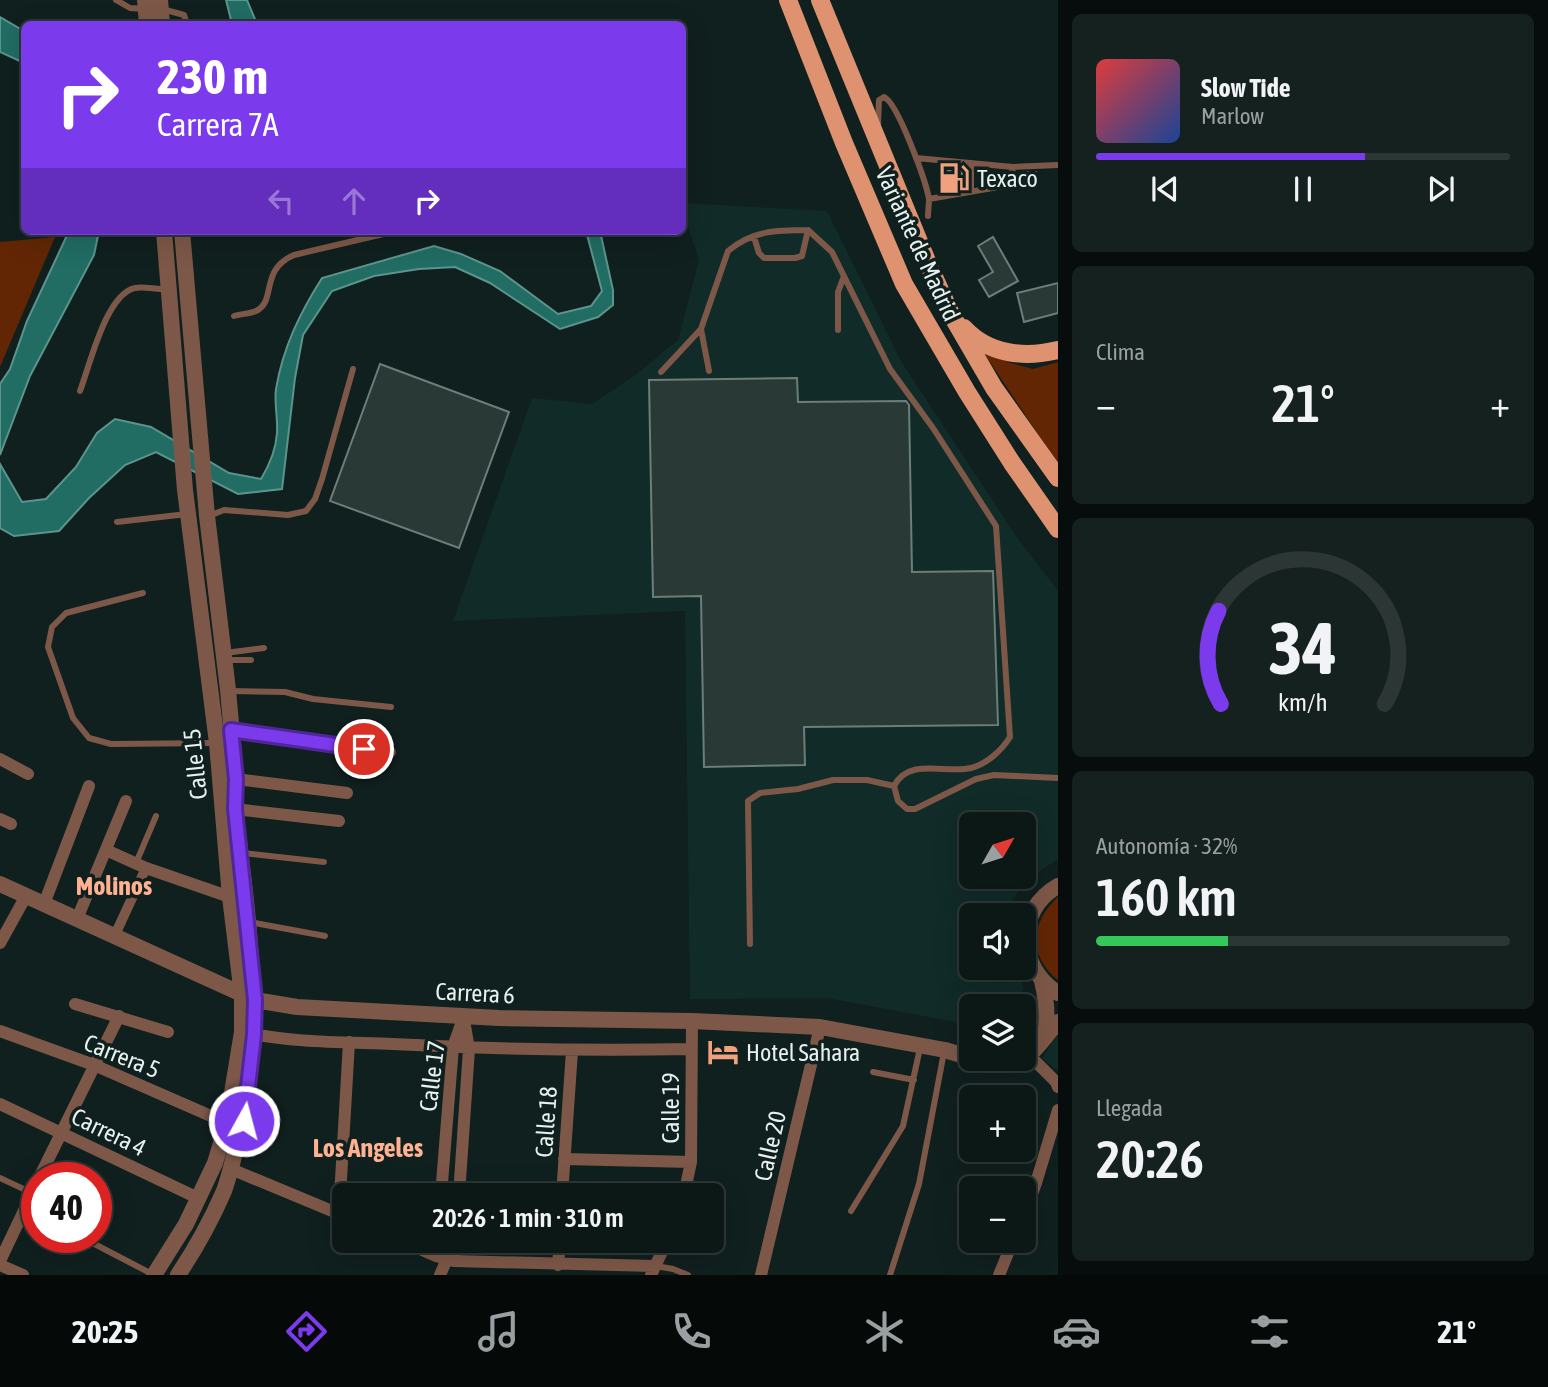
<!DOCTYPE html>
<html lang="es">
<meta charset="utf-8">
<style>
:root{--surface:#0c1816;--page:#15211f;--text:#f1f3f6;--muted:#9aa0a1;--line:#2c3735;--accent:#7c3aed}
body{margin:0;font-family:"Asap Condensed",sans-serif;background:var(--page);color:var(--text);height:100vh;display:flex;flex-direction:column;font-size:26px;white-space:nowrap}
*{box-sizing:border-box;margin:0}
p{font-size:23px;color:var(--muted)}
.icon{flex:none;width:38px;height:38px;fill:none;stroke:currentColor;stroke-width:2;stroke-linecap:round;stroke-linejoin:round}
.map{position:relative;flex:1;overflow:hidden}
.sheet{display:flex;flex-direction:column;gap:14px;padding:14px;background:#070d0c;width:490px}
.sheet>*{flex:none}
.banner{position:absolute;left:21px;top:21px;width:665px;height:214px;border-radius:10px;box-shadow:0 7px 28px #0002,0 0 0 2px var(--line);background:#7c3aed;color:#fff;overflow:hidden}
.needle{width:46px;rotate:51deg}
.tools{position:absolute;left:959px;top:812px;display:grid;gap:14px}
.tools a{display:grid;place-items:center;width:77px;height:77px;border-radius:10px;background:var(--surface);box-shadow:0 7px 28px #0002,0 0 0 2px var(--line);font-size:35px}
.speed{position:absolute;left:21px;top:1162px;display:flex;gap:14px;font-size:35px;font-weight:700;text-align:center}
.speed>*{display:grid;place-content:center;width:91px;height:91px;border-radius:50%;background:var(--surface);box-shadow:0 7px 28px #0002,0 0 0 2px var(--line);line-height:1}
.speed .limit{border:10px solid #d22;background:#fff;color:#111}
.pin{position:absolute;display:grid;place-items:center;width:60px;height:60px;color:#fff;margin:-30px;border:4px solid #fff;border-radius:50%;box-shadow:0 2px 7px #0007}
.me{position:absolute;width:77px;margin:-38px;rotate:7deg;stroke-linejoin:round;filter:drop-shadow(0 0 5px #0008)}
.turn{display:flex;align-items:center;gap:24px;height:147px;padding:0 21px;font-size:32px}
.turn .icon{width:91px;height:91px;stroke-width:2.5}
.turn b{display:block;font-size:49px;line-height:60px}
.lanes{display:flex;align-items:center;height:66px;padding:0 21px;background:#0003;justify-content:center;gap:35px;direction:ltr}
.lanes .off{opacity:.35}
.big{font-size:52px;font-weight:600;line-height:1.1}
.sheet .card{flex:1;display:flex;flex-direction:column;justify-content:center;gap:10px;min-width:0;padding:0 24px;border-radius:10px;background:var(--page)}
.sheet .dial{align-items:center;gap:0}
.dial svg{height:182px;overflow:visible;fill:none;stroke:var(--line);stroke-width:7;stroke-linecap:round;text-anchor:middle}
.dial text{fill:var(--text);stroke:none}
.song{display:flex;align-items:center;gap:21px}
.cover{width:84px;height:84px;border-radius:10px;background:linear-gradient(135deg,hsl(0 70% 55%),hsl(220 70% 35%))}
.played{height:7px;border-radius:4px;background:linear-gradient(90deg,var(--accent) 65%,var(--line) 65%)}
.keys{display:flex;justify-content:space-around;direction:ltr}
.heat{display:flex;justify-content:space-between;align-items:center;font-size:38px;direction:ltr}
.charge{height:10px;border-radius:5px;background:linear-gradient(90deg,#34c759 32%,var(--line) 0)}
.trip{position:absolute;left:332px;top:1183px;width:392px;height:70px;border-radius:10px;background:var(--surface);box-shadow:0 7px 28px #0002,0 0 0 2px var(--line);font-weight:600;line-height:70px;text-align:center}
.tab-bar{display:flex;height:112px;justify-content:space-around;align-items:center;background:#050a09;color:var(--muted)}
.tab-bar .icon{width:49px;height:49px}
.tab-bar .active{color:var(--accent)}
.tab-bar b{font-size:32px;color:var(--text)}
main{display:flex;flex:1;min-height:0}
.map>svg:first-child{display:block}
.built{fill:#112b28;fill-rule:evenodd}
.green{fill:#622605}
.water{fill:#216c63;stroke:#5c948d;stroke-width:2}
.building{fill:#283936;stroke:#6b7e7b;stroke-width:2}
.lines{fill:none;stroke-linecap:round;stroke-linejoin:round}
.service{stroke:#7d5848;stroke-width:6}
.pedestrian{stroke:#7d5848;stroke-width:10}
.minor{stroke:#7d5848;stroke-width:12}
.tertiary{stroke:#7d5848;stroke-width:16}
.primary{stroke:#df9270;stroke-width:18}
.route-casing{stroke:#51269a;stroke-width:18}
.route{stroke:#7c3aed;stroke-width:12}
.labels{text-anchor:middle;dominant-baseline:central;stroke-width:7;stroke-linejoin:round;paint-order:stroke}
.poi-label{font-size:24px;fill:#e6f1ef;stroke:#10201e;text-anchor:start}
.street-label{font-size:24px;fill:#e6f1ef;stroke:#10201e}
.neighbourhood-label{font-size:26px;font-weight:bold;fill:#feb291;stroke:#10201e}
</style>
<main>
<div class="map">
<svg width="1058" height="1275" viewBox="0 0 1058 1275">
<rect width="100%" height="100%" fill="#10201e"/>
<path class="built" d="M683 203 827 211 901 361 1016 536 1058 591V859L1033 876 1017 893 1008 915H971V968H1014L1024 987 1018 1006H971V1025L828 998 690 999 685 611 453 621 532 398 592 404 634 376 678 340 699 260 683 211ZM971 824H1024V877H971Z
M1058 1034V1071L1042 1058Z"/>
<path class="green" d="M55 237 0 367V242Z
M982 350 1007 362 1033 369 1058 362V464Z
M1058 897V980C1027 955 1031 922 1058 897Z"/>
<path class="water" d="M226 0H247L257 24H232Z
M0 17 24 31V63L0 52Z
M69 231H99L94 255 30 376 0 455V384L10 369 27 321Z
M586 231H600L613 290V305L598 317 560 329 490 283 455 267 419 269 374 276 332 291 303 335 295 378 282 489 238 494 156 452 125 465 89 498 59 531 14 536 0 528V464L22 502 46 499 76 467 97 433 115 419 151 427 229 473 261 479C270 464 276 450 277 433 278 418 274 403 276 389 283 347 300 313 322 278L434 246 461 254 500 271 558 314 591 306 602 291Z"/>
<path class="building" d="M947 171H962V185H946Z
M984 172H999L998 181 984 184Z
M1022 172H1036L1035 188H1022Z
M993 237 1018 281 989 297 979 280 993 272 978 246Z
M1058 283V313L1024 322 1017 293Z
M380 364 509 412 459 548 330 501Z
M797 378 798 402 906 401 909 405 912 572 993 571 998 725 804 727 805 765 704 767 701 596 653 597 649 380Z"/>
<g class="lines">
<path class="service" d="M116 0 130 8 144 9
M162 9 184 15 187 24
M878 124 879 100 884 97C898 103 926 182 929 199 929 205 928 211 928 216
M916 158 1013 167 1058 165
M971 163V191
M929 199 1004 186 1011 180 1013 167
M754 237 759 253 764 258H795L802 256 808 230
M234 316C240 314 249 314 256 311 277 301 259 270 294 255L396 231
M701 329 728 251C753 230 778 230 808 230L832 252 890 369 933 428 996 526 1010 737C1002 750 987 764 971 768 945 774 909 757 894 786L898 801 907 809H915L976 779 994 775 1058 778
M838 330V292L844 276
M661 372 701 329 709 371
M80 391C90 365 106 294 135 288 144 286 158 289 167 290
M209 516 224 510 288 515 306 511 315 499 322 479 353 369
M117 522 187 514
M143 593 66 613 52 627 48 647 73 718 89 738 111 744 216 743
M225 653 264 648
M226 660H251
M230 691 285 692 313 699 391 707
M243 853 324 862
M136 863 156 816
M249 922 325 936
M750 944 748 801 760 793 798 789 833 780H867L894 786
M873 1072 914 1080
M0 1178 32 1193
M1006 1179 1034 1188
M851 1211 903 1126 920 1048
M81 1237 154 1275
M656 1266 673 1269 688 1275
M890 1275 919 1184 944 1052"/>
<path class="pedestrian" d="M114 937 146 868"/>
<path class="minor" d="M231 730 390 752
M0 759 28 774
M236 779 347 793
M235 809 339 821
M0 819 11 824
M106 850 146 868 230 897
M44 904 89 786
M77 919 126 801
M0 943 26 896
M75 1004 168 1032
M0 1031 94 1065 227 1123
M244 1032C292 1043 344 1042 393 1044 492 1049 591 1051 691 1049
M1030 1056 1056 1082 1058 1087
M0 1104 200 1199
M564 1159 691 1162
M231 1169 344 1216
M39 1178 119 1016
M441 1195 453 1047 464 1016
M459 1195 469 1049 464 1020
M562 1195 572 1051
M684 1195 691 1162 692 1021
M339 1214 349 1042
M1024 1214 1036 1183 1058 1110
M402 1241 436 1256 454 1261 655 1266
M0 1261 37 1183
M454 1261 456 1241
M0 1265 23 1275
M558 1265 560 1241
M440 1275 447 1259
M651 1275 667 1241
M761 1275 820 1027
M999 1275 1013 1241"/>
<path class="tertiary" d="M145 0 147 24
M160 0 162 24
M0 884 255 1000 297 1007 499 1018 692 1021 820 1027 945 1050 971 1058
M1058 886C1015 910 1017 968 1058 993
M1042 981C1047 1001 1048 1017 1045 1037
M976 1059C1027 1071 1028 1056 1058 1022
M154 1275 186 1224 215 1163 227 1123 242 1032V995L230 897 217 743 185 490 164 231
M178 1275C196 1248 211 1221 224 1191 229 1177 232 1163 236 1149 266 1036 249 923 235 809L236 779 228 690 207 516 182 231"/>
<path class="primary" d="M788 0 844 143 904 284 967 392 1012 463 1058 529
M820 0 929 266 951 314 994 388 1058 478
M964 328C989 355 1025 358 1058 350"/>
</g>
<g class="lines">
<defs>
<path id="route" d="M244 1121 254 1035 255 1000 235 809 236 779 231 730 364 749"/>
</defs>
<use href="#route" class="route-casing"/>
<use href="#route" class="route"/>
</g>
<defs>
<symbol id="fuel-bare" viewBox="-9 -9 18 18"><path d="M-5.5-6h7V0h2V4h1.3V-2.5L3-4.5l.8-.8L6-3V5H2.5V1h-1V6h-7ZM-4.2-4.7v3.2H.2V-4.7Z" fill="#f1a17d" stroke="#10201e" stroke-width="2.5" paint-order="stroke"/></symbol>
<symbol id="hotel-bare" viewBox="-9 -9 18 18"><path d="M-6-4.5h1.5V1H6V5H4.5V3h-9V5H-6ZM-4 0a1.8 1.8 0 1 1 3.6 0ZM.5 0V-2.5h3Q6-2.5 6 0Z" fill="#f1a17d" stroke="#10201e" stroke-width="2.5" paint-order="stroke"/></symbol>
</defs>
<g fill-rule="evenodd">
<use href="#fuel-bare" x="932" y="156" width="44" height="44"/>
<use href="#hotel-bare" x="701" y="1030" width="44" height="44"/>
</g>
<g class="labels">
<g class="poi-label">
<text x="977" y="178">Texaco</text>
<text x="746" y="1052">Hotel Sahara</text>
</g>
<g class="street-label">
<text transform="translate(918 244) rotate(65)">Variante de Madrid</text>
<text transform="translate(195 764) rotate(-96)">Calle 15</text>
<text transform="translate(475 993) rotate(3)">Carrera 6</text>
<text transform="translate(122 1056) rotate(22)">Carrera 5</text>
<text transform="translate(432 1076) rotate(-83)">Calle 17</text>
<text transform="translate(670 1108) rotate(-90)">Calle 19</text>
<text transform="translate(546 1122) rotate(-86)">Calle 18</text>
<text transform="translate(109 1132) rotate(26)">Carrera 4</text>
<text transform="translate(770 1146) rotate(-77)">Calle 20</text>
</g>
<g class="neighbourhood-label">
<text x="114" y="886">Molinos</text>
<text x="368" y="1148">Los Angeles</text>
</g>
</g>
</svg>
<div class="tools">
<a><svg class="needle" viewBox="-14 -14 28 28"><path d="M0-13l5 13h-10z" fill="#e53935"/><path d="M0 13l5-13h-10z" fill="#9aa0a1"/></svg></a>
<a><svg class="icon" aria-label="sound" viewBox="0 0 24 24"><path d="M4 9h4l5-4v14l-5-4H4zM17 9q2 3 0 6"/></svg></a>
<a><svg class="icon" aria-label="layers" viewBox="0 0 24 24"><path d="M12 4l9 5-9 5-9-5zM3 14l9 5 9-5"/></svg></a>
<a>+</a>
<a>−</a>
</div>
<div class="speed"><div class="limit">40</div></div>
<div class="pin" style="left:364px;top:749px;background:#d93025"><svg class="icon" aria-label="arrive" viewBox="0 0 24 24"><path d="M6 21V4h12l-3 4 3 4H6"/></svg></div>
<svg class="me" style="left:244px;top:1121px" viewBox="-20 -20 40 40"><circle r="17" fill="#7c3aed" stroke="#fff" stroke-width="3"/><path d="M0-11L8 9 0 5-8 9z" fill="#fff"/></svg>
<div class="trip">20:26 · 1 min · 310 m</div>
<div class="banner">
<div class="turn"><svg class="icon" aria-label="right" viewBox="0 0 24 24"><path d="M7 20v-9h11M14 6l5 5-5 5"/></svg><div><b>230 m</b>Carrera 7A</div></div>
<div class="lanes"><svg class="icon off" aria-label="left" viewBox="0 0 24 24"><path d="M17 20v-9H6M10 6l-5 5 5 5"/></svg><svg class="icon off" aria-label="ahead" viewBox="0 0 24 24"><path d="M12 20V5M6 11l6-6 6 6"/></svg><svg class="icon" aria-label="right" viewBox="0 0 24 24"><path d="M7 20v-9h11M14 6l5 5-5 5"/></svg></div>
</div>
</div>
<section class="sheet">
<div class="card">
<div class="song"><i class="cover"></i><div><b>Slow Tide</b><p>Marlow</p></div></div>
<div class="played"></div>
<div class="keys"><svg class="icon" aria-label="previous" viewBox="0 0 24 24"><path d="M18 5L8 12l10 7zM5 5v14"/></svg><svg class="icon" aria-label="pause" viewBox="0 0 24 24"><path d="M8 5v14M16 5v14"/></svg><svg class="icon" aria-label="next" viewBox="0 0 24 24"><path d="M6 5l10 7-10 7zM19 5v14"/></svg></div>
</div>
<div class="card"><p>Clima</p>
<div class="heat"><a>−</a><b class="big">21°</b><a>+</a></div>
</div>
<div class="card dial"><svg viewBox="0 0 100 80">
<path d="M14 69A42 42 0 1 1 86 69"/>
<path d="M14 69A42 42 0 0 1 13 28" stroke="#7c3aed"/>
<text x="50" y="56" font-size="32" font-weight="700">34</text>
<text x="50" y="72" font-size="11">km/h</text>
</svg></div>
<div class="card"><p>Autonomía · 32%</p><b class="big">160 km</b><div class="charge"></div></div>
<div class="card"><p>Llegada</p><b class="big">20:26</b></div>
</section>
</main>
<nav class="tab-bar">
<b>20:25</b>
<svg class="icon active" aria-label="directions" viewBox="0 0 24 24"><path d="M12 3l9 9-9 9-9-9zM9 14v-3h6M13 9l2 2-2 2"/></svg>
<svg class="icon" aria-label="music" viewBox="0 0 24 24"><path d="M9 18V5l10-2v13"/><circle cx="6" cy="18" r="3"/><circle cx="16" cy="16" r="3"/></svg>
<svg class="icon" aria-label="phone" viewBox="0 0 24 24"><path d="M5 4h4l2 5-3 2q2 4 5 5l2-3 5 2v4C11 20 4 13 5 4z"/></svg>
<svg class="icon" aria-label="climate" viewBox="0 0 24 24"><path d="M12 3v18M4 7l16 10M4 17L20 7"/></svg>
<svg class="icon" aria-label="car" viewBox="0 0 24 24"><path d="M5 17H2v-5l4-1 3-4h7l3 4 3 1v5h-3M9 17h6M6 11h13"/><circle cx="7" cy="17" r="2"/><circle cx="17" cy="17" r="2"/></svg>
<svg class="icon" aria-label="filters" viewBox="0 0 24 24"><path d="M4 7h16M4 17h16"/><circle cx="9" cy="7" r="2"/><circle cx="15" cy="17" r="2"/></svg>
<b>21°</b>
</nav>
